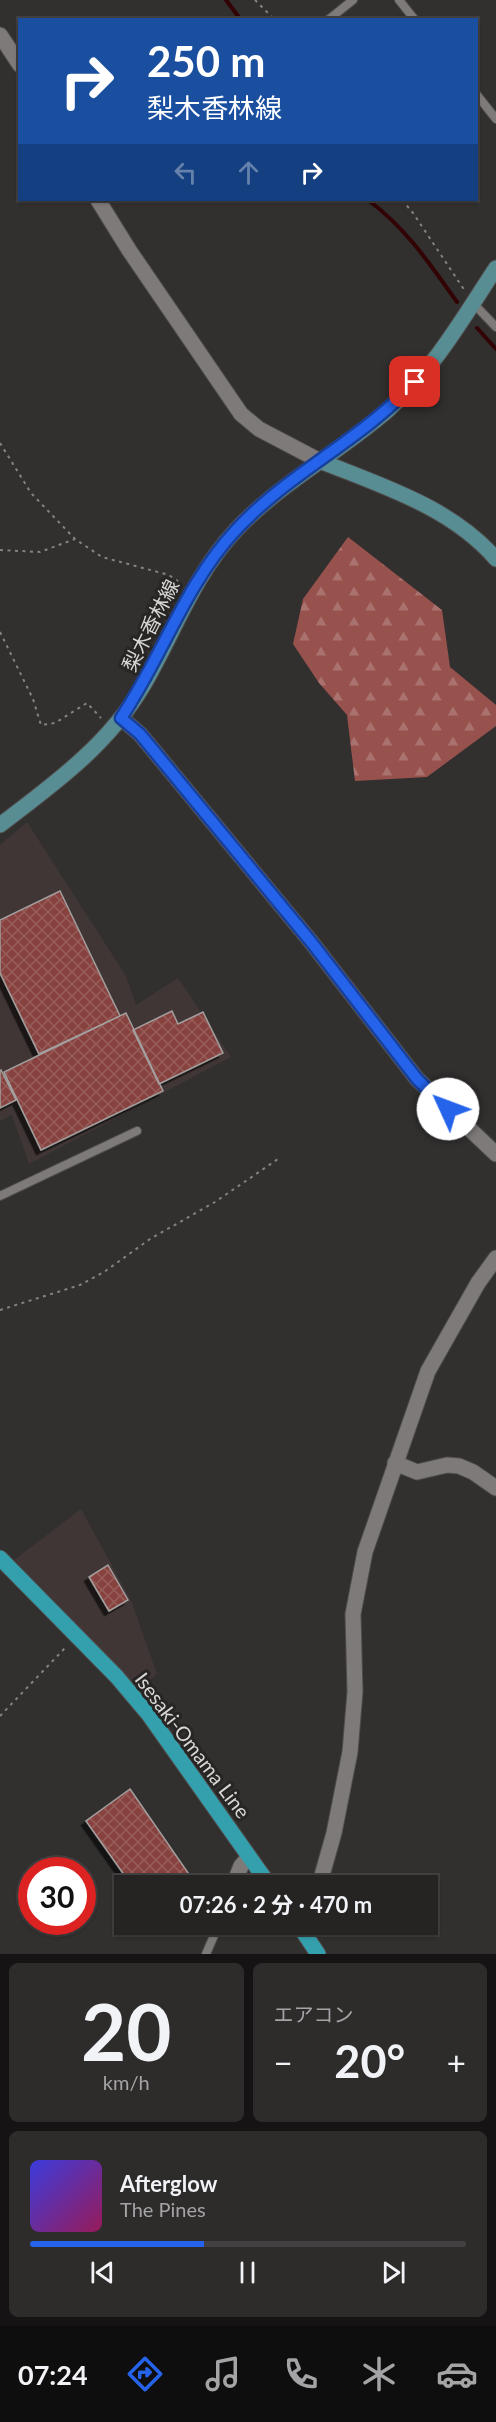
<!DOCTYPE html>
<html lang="ja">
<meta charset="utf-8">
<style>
:root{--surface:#262323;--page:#2e2b2b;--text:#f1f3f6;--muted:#a4a4a6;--line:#424041;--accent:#2563eb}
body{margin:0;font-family:Lato,"Noto Sans JP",sans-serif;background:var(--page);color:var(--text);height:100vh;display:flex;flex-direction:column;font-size:22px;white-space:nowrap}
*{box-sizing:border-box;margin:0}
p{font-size:20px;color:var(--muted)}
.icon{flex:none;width:33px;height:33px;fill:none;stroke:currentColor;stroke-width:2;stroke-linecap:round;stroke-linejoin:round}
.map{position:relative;height:1954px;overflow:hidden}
.panel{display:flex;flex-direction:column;gap:9px;padding:9px;background:#151313;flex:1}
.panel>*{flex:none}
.hud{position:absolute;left:18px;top:18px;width:460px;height:183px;border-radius:0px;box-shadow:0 2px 4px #0004,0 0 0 2px var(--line);background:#1a4fa0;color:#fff;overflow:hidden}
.speed{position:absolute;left:18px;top:1857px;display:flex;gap:12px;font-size:30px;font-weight:700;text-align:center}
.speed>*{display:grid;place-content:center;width:78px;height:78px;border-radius:50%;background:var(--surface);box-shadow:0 2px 4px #0004,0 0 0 2px var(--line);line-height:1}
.speed .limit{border:9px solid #d22;background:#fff;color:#111}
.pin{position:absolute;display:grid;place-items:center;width:51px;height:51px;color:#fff;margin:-26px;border-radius:12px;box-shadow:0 3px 9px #0006}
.me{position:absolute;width:66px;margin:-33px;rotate:313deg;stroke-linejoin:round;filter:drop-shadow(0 0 4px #0008)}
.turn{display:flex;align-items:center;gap:21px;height:126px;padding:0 30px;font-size:27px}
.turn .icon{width:78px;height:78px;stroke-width:2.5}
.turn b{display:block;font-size:42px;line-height:51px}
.lanes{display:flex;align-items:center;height:57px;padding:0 30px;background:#0003;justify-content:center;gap:30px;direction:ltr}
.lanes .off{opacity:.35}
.big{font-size:45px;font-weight:700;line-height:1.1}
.panel .widget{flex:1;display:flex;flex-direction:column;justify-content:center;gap:9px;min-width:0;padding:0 21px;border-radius:9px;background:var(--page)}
.panel .dial{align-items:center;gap:0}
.dial b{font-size:78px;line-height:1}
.song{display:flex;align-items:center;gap:18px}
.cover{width:72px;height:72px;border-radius:9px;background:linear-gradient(135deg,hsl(240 70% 55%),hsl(330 70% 35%))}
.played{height:6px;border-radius:3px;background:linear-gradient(90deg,var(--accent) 40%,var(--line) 40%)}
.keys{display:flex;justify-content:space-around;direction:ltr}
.heat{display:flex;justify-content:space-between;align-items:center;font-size:33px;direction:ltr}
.panel .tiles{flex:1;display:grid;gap:9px;grid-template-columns:1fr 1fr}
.widget:last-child{grid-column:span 2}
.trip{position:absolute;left:114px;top:1875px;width:324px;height:60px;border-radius:0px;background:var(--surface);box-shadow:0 2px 4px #0004,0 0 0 2px var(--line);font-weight:700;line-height:60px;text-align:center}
.dock{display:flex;height:96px;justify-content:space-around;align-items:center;background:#0f0e0e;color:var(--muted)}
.dock .icon{width:42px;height:42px}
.dock .active{color:var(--accent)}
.dock b{font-size:27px;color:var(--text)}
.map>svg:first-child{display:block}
.built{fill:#403635}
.forest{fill:url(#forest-firs)}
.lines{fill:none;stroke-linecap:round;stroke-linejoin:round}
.stream{stroke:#320305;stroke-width:4}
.building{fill:url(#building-cross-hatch);stroke:#a39f9f;stroke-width:1.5;filter:url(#shadow)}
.service-casing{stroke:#4f4d4c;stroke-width:10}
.minor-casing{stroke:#4f4d4c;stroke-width:17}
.secondary-casing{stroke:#4f4d4c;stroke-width:17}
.primary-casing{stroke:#4f4d4c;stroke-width:17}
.path{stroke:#858382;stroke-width:2;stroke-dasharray:3 4.5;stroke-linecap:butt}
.service{stroke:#7e7a7a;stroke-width:8}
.minor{stroke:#7e7a7a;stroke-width:15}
.secondary{stroke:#598d94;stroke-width:15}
.primary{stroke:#34a0ad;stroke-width:15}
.route-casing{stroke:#184099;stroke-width:15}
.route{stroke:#2563eb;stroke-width:10}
.labels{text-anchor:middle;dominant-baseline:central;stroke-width:6;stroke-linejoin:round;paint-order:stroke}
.street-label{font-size:20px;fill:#d9d7d6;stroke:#282525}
</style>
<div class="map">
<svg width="496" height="1954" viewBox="0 0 496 1954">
<defs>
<pattern id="forest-firs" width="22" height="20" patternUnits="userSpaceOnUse" patternTransform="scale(1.5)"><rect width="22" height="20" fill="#98524d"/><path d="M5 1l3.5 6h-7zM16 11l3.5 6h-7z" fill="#aa726e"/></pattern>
<pattern id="building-cross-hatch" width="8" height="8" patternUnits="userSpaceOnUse" patternTransform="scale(1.5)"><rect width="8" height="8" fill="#87433f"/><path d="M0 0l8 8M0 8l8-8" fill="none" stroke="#975d5a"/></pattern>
<filter id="shadow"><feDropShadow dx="-4.5" dy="4.5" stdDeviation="0" flood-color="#0009"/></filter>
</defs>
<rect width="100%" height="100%" fill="#322f2f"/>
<path class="built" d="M27 822 126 976 136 1005 178 978 231 1057 29 1164 12 1115 0 1121V845Z
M81 1509 131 1600 157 1674 138 1690 54 1600 14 1560Z"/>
<path class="forest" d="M348 537 442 610 450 667 496 705V726L427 777 355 781 347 715 319 683 293 644 303 599Z"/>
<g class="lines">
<path class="stream" d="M226 0 241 20
M368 200C405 227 430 264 457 302
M477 328 496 349"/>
</g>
<path class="building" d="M60 891 120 1016 39 1054 0 973V920Z
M172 1011 178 1024 203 1012 223 1053 159 1084 133 1030Z
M126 1013 163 1091 41 1150 4 1072Z
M1 1070 16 1100 0 1108V1071Z
M108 1565 128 1600 109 1611 89 1577Z
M130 1789 193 1880 185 1886H132L86 1821Z"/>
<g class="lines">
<defs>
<path id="service" d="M399 0 415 20
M328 20 353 0
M477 95 496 119
M473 303 496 327
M0 1196 137 1131
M206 1954 219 1924"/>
<path id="minor" d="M0 35 20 65
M98 200 129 250 241 414 259 429 320 461
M121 718 140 734 312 943 417 1079 496 1154
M395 1463 417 1472 447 1465 459 1466 473 1472 496 1488
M233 1886 241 1866 249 1857
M319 1886 334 1833 350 1752 355 1692 353 1614 365 1552 428 1371 478 1283 496 1258"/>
<path id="secondary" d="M320 461C382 486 451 507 496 559
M0 825C54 784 108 745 143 686 174 633 193 576 236 530 280 483 340 452 389 409 434 369 463 318 496 268"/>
<path id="primary" d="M0 1558 117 1677 149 1715 270 1886
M298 1924 318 1954"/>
</defs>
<use href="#service" class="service-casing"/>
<use href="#minor" class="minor-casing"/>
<use href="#secondary" class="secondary-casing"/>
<use href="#primary" class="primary-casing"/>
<path class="path" d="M255 0 275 20
M402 200 413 213 465 291
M0 443 31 493 75 539
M0 550 40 552 75 539 102 557 169 575 180 583
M0 632 33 699 41 725 55 723 87 703 101 718
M0 1310 80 1285 104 1272 150 1239 215 1202 278 1159
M0 1716 66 1647"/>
<use href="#service" class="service"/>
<use href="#minor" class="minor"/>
<use href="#secondary" class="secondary"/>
<use href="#primary" class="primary"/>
</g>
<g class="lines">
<defs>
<path id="route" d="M415 382C362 440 288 473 235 531 185 585 162 657 121 718L140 734 312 943 417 1079 448 1109"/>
</defs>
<use href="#route" class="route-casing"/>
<use href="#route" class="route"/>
</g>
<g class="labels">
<g class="street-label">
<text transform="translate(150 625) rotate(-63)">梨木香林線</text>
<text transform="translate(193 1745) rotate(53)">Isesaki-Omama Line</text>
</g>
</g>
</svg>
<div class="speed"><div class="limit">30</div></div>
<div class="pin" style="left:415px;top:382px;background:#d93025"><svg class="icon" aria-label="arrive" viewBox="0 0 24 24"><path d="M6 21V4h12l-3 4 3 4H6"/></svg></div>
<svg class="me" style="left:448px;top:1109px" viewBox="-20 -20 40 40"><circle r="19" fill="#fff"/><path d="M0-13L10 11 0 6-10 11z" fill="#2563eb"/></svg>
<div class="trip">07:26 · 2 分 · 470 m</div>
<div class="hud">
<div class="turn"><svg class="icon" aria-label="right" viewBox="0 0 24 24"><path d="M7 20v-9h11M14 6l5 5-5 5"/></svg><div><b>250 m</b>梨木香林線</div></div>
<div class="lanes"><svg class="icon off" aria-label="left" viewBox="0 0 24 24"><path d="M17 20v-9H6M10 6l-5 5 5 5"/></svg><svg class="icon off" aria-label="ahead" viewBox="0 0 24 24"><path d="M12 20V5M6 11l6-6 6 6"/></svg><svg class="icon" aria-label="right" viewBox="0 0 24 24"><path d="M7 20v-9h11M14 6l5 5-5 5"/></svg></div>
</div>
</div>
<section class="panel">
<div class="tiles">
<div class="widget dial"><b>20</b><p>km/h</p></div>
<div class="widget"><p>エアコン</p>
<div class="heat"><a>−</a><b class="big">20°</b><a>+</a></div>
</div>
<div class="widget">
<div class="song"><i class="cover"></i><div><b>Afterglow</b><p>The Pines</p></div></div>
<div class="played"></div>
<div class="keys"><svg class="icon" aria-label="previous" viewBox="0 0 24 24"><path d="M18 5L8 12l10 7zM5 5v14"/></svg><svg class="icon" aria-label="pause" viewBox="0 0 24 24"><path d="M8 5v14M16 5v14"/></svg><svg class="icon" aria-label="next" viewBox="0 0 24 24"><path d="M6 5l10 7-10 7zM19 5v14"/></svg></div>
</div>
</div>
</section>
<nav class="dock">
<b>07:24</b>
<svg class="icon active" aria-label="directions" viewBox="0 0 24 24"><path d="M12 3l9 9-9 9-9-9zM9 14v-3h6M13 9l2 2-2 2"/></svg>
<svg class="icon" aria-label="music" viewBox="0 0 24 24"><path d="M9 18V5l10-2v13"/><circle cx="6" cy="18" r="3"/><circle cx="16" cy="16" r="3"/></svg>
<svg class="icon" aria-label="phone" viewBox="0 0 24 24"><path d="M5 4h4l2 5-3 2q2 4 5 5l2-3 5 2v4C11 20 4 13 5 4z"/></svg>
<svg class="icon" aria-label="climate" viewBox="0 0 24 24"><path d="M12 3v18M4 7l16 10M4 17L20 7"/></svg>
<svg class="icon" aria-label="car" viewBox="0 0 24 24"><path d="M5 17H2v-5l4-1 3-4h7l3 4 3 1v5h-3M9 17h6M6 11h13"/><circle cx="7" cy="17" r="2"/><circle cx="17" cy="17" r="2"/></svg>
</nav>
